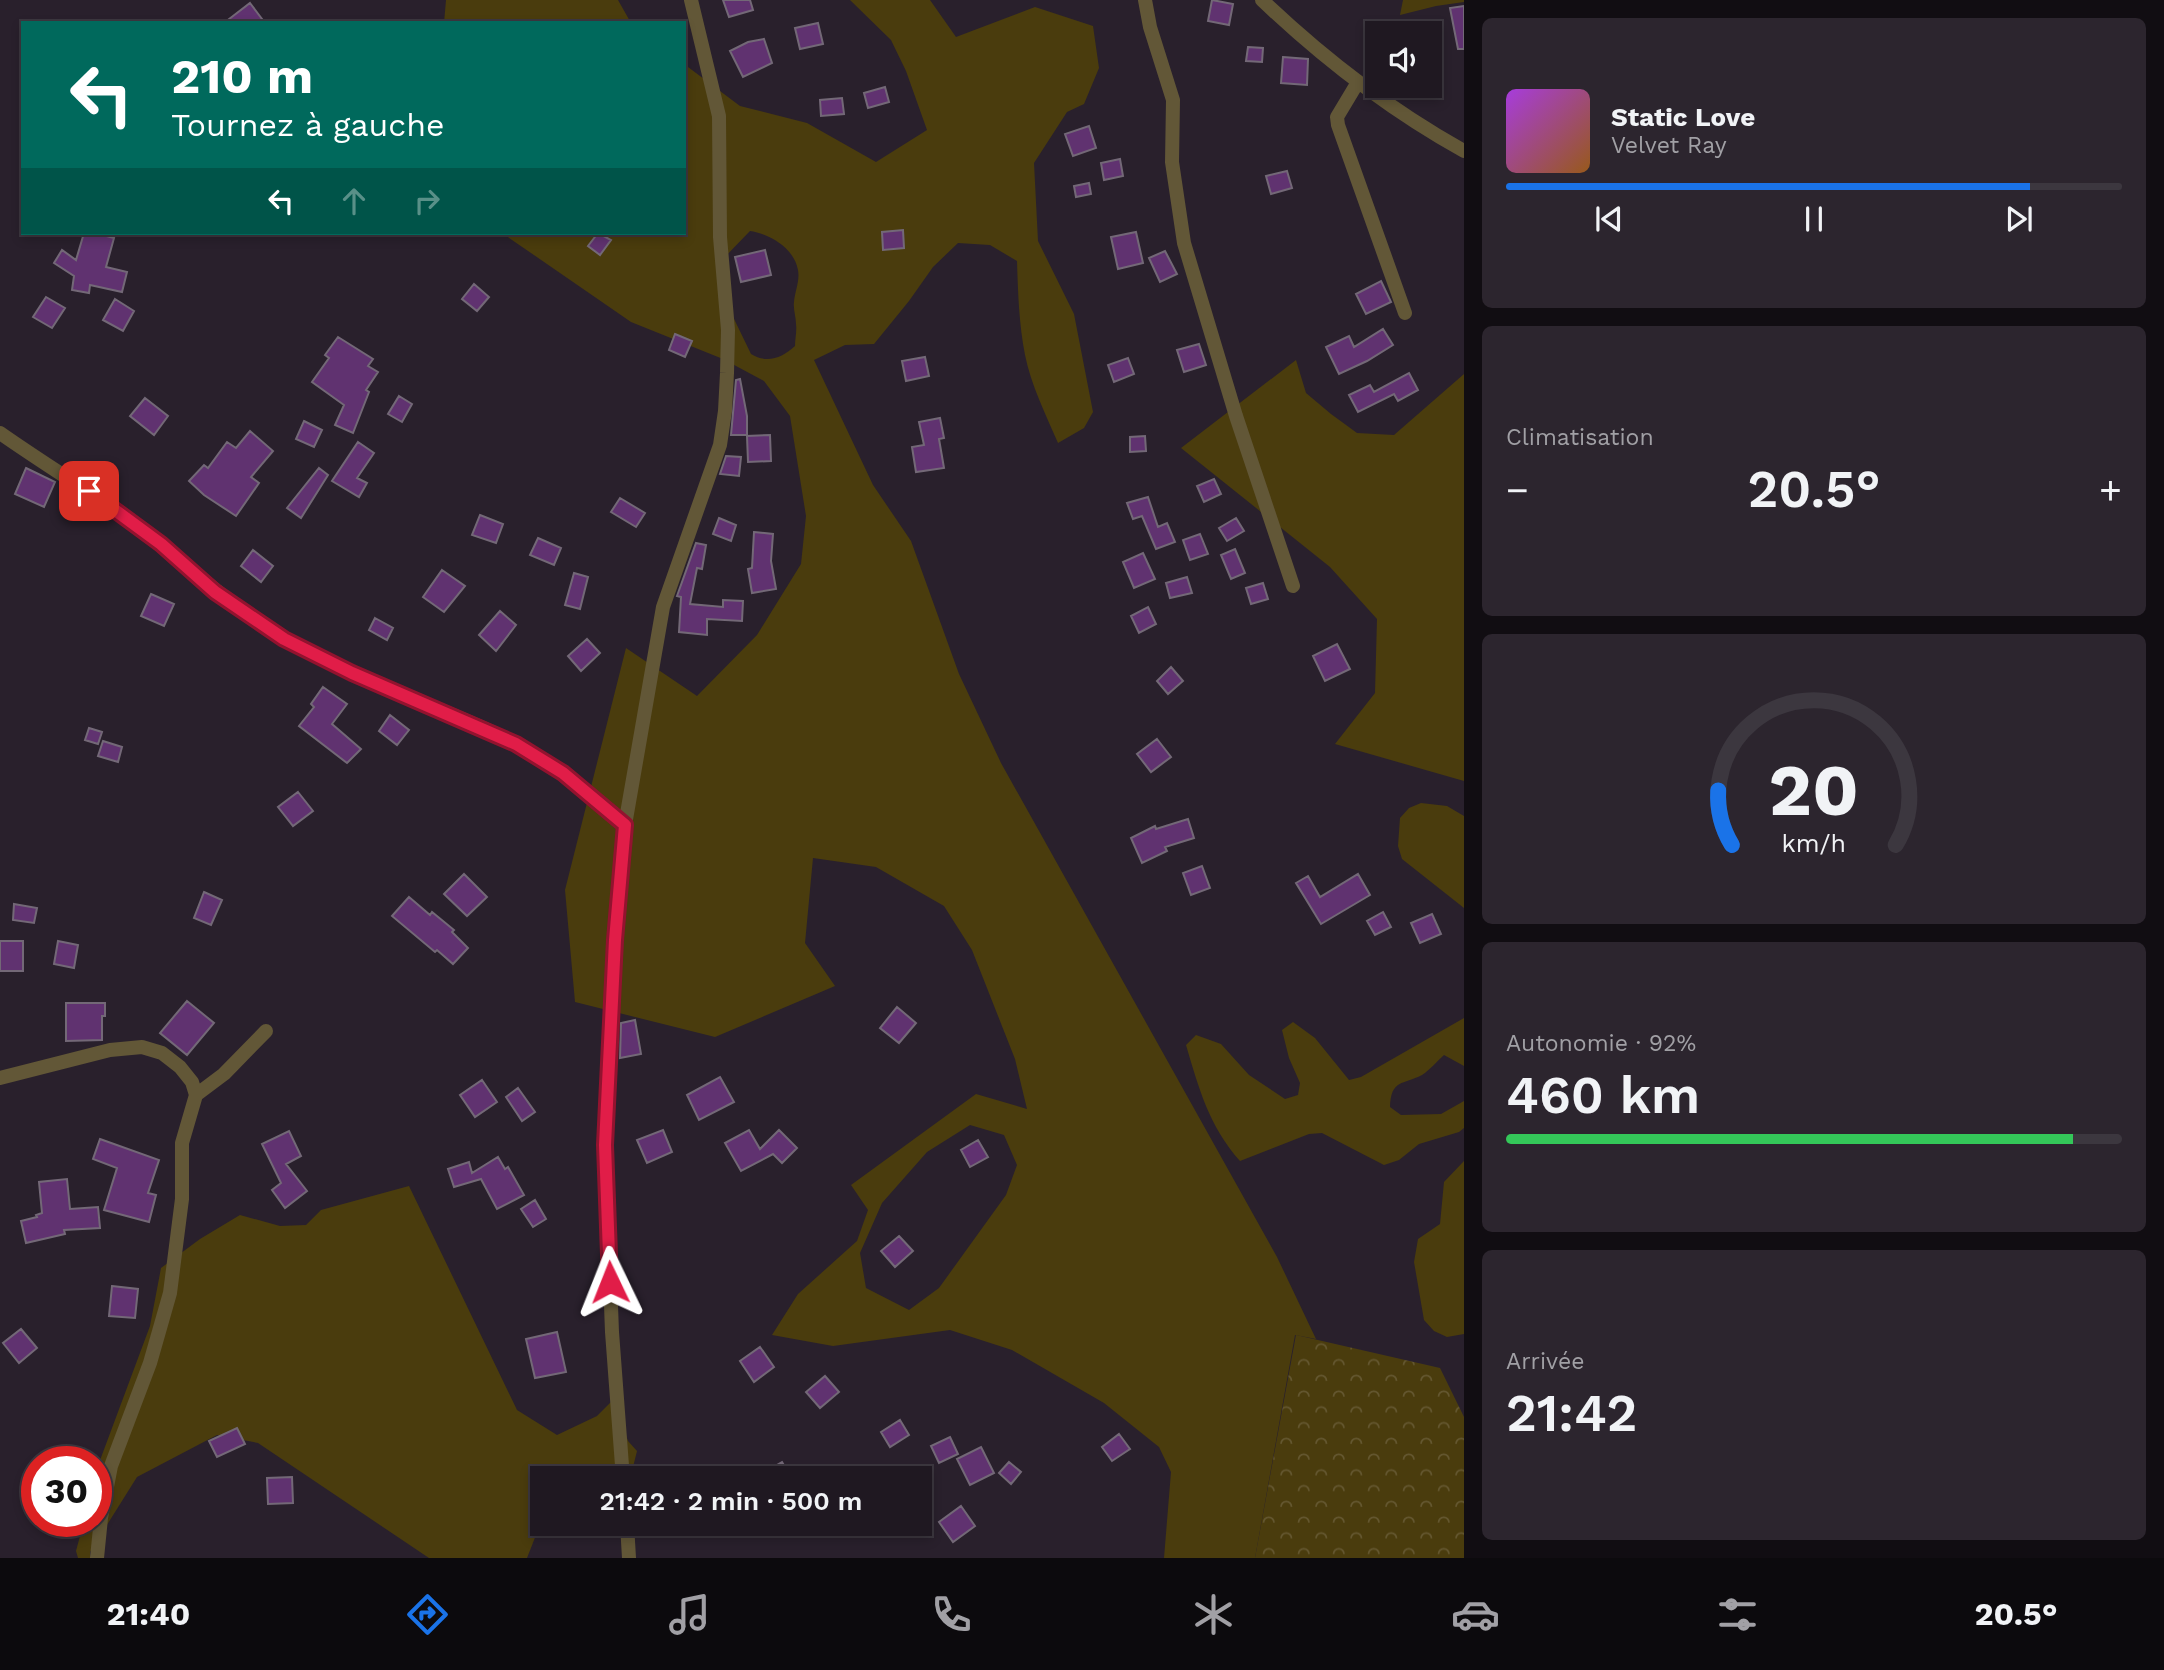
<!DOCTYPE html>
<html lang="fr">
<meta charset="utf-8">
<style>
:root{--surface:#1f1821;--page:#2c252e;--text:#f1f3f6;--muted:#a1a0a5;--line:#3c373f;--accent:#1a73e8}
body{margin:0;font-family:"Work Sans",sans-serif;background:var(--page);color:var(--text);height:100vh;display:flex;flex-direction:column;font-size:26px;white-space:nowrap}
*{box-sizing:border-box;margin:0}
p{font-size:23px;color:var(--muted)}
.icon{flex:none;width:38px;height:38px;fill:none;stroke:currentColor;stroke-width:2;stroke-linecap:round;stroke-linejoin:round}
.map{position:relative;flex:1;overflow:hidden}
.drawer{display:flex;flex-direction:column;gap:18px;padding:18px;background:#110d12;width:700px}
.drawer>*{flex:none}
.guide{position:absolute;left:21px;top:21px;width:665px;height:214px;border-radius:0px;box-shadow:0 4px 10px #0003,0 0 0 2px var(--line);background:#00695c;color:#fff;overflow:hidden}
.controls{position:absolute;left:1365px;top:21px;display:grid;gap:14px}
.controls a{display:grid;place-items:center;width:77px;height:77px;border-radius:0px;background:var(--surface);box-shadow:0 4px 10px #0003,0 0 0 2px var(--line);font-size:35px}
.speed{position:absolute;left:21px;top:1446px;display:flex;gap:14px;font-size:35px;font-weight:700;text-align:center}
.speed>*{display:grid;place-content:center;width:91px;height:91px;border-radius:50%;background:var(--surface);box-shadow:0 4px 10px #0003,0 0 0 2px var(--line);line-height:1}
.speed .limit{border:10px solid #d22;background:#fff;color:#111}
.pin{position:absolute;display:grid;place-items:center;width:60px;height:60px;color:#fff;margin:-30px;border-radius:14px;box-shadow:0 4px 10px #0006}
.me{position:absolute;width:77px;margin:-38px;rotate:358deg;stroke-linejoin:round;filter:drop-shadow(0 0 5px #0008)}
.turn{display:flex;align-items:center;gap:24px;height:147px;padding:0 35px;font-size:32px}
.turn .icon{width:91px;height:91px;stroke-width:2.5}
.turn b{display:block;font-size:49px;line-height:60px}
.lanes{display:flex;align-items:center;height:66px;padding:0 35px;background:#0003;justify-content:center;gap:35px;direction:ltr}
.lanes .off{opacity:.35}
.big{font-size:52px;font-weight:600;line-height:1.1}
.drawer .card{flex:1;display:flex;flex-direction:column;justify-content:center;gap:10px;min-width:0;padding:0 24px;border-radius:10px;background:var(--page)}
.drawer .dial{align-items:center;gap:0}
.dial svg{height:182px;overflow:visible;fill:none;stroke:var(--line);stroke-width:7;stroke-linecap:round;text-anchor:middle}
.dial text{fill:var(--text);stroke:none}
.song{display:flex;align-items:center;gap:21px}
.cover{width:84px;height:84px;border-radius:10px;background:linear-gradient(135deg,hsl(280 70% 55%),hsl(30 70% 35%))}
.played{height:7px;border-radius:4px;background:linear-gradient(90deg,var(--accent) 85%,var(--line) 85%)}
.keys{display:flex;justify-content:space-around;direction:ltr}
.heat{display:flex;justify-content:space-between;align-items:center;font-size:38px;direction:ltr}
.charge{height:10px;border-radius:5px;background:linear-gradient(90deg,#34c759 92%,var(--line) 0)}
.trip{position:absolute;left:530px;top:1466px;width:402px;height:70px;border-radius:0px;background:var(--surface);box-shadow:0 4px 10px #0003,0 0 0 2px var(--line);font-weight:600;line-height:70px;text-align:center}
.dock{display:flex;height:112px;justify-content:space-around;align-items:center;background:#0c0a0d;color:var(--muted)}
.dock .icon{width:49px;height:49px}
.dock .active{color:var(--accent)}
.dock b{font-size:32px;color:var(--text)}
main{display:flex;flex:1;min-height:0}
.map>svg:first-child{display:block}
.green{fill:#4a3c0d;fill-rule:evenodd}
.forest{fill:url(#forest-crowns)}
.building{fill:#603270;stroke:#736877;stroke-width:2}
.lines{fill:none;stroke-linecap:round;stroke-linejoin:round}
.street{stroke:#625737;stroke-width:14}
.route-casing{stroke:#92132f;stroke-width:18}
.route{stroke:#e11d48;stroke-width:12}
</style>
<main>
<div class="map">
<svg width="1464" height="1558" viewBox="0 0 1464 1558">
<defs>
<pattern id="forest-crowns" width="20" height="18" patternUnits="userSpaceOnUse" patternTransform="scale(1.75)"><rect width="20" height="18" fill="#4a3c0d"/><path d="M2 6a3 3 0 1 1 6 0M12 15a3 3 0 1 1 6 0" fill="none" stroke="#645730"/></pattern>
</defs>
<rect width="100%" height="100%" fill="#29202c"/>
<path class="green" d="M446 0H618L631 23H444Z
M850 0H930L956 37 1035 7 1093 26 1099 68 1084 104 1067 112 1034 163 1038 241 1074 314 1093 412 1084 428 1058 443C1046 415 1031 385 1025 355 1019 324 1018 293 1017 261L990 245 958 243 933 267 909 301 874 344 845 345 814 360 873 485 911 541 959 674 1001 763 1277 1257 1316 1339 1295 1335 1255 1558H1164L1171 1472 1159 1447 1104 1403 1012 1350 950 1330 833 1346 772 1335 798 1294 857 1241 868 1210 851 1185 976 1094 1027 1109 1015 1059 972 950 944 906 876 867 813 858 805 943 835 986 715 1037 575 1002 565 890 626 648 697 696 757 635 801 564 806 516 790 416 764 381 723 359 631 322 502 233H684V64L740 106 807 123 876 162 927 130 906 71 891 40ZM750 231C770 234 794 248 798 270 800 281 795 291 794 302 793 309 796 317 796 324 797 331 795 339 795 346 782 358 767 364 751 354L722 294 721 261ZM970 1125 1004 1135 1017 1165 1006 1195 939 1288 909 1310 866 1288 860 1253 882 1203 927 1152Z
M1403 0H1464V2L1436 6 1400 15Z
M1296 360 1306 393 1331 414 1357 433 1394 435 1464 374V781L1335 744 1375 693 1377 619 1330 567 1181 448Z
M1421 803 1447 806 1464 816V908L1402 859 1398 846 1400 818 1409 808Z
M1464 1018V1066L1444 1055C1437 1061 1430 1070 1422 1075 1403 1085 1391 1079 1390 1107L1401 1115 1441 1114 1464 1101V1128L1459 1132 1419 1144 1399 1160 1384 1165 1322 1133 1309 1134 1240 1161C1209 1126 1199 1089 1186 1045L1196 1035 1221 1044 1249 1075 1285 1099 1298 1095 1300 1083 1289 1058 1282 1030 1293 1022 1315 1038 1349 1080 1361 1077Z
M1464 1161V1334L1447 1337 1434 1331 1424 1320 1414 1262 1418 1239 1440 1224 1444 1182Z
M409 1186 517 1410 557 1435 597 1416 614 1399 628 1441 637 1451 630 1479H542V1524H545L536 1535 527 1558H429L258 1443 217 1435 137 1477 90 1552V1558H78L76 1551 84 1521H96V1471L150 1326 161 1268 200 1239 240 1215 280 1226 306 1225 321 1210Z"/>
<path class="forest" d="M1296 1335 1440 1368 1464 1417V1558H1255Z"/>
<path class="building" d="M723 0H750L753 10 729 17Z
M1212 0 1233 4 1229 25 1208 21Z
M250 3 265 23H224Z
M1464 6V49H1458L1450 8Z
M818 23 823 44 800 49 795 28Z
M764 39 772 63 743 77 730 51 748 42Z
M1248 47 1263 48 1262 62 1246 61Z
M1283 57 1308 59 1307 85 1281 83Z
M885 87 889 102 868 108 864 93Z
M842 98 844 114 821 116 820 100Z
M1089 126 1096 148 1073 156 1065 134Z
M1120 159 1123 176 1104 180 1101 163Z
M1287 171 1292 188 1271 194 1266 176Z
M1089 183 1091 194 1076 197 1074 186Z
M903 230 904 248 883 250 882 232Z
M1136 232 1143 263 1118 269 1111 237Z
M84 233H95L114 238 106 267 127 272 122 292 90 285 89 293 72 290 74 276 54 263 62 250 76 260Z
M598 233 611 240 600 255 588 246Z
M765 250 771 275 741 282 735 257Z
M1165 251 1177 274 1160 282 1149 258Z
M1381 281 1391 302 1366 314 1356 294Z
M474 284 489 297 477 311 462 299Z
M46 297 65 308 52 328 33 317Z
M115 299 134 311 123 331 103 320Z
M1383 329 1393 345 1367 361 1339 374 1326 347 1349 336 1354 347Z
M675 334 692 341 685 357 669 350Z
M338 337 373 359 368 366 378 372 366 390 369 392 353 433 335 425 344 405 312 382 329 358 325 355Z
M1199 344 1206 365 1184 372 1177 350Z
M925 357 929 376 906 381 902 361Z
M1128 358 1134 374 1114 382 1108 365Z
M1409 373 1418 390 1398 401 1394 394 1358 412 1349 395 1370 385 1374 392Z
M740 379 747 416V435H731L736 380Z
M399 396 412 404 402 422 388 414Z
M145 398 168 416 154 435 130 416Z
M940 418 944 438 939 439 944 468 916 472 912 447 924 445 919 422Z
M304 421 322 430 314 447 296 439Z
M250 431 273 451 251 477 259 483 236 516 204 495 189 481 204 465 208 468 227 442 236 448Z
M770 435 771 461 748 462 747 436Z
M1145 436 1146 451 1130 452V437Z
M358 442 374 453 357 478 367 483 359 497 332 481Z
M726 456 741 457 739 476 720 474Z
M26 468 55 482 44 507 15 494Z
M319 468 328 475 301 518 287 508Z
M1214 479 1221 494 1204 502 1197 486Z
M1148 497 1158 527 1167 523 1175 542 1156 549 1142 516 1133 519 1127 503Z
M620 498 645 513 636 527 611 512Z
M480 515 503 524 496 543 472 535Z
M719 518 736 525 731 541 713 534Z
M1236 518 1244 531 1227 541 1219 528Z
M754 532 773 534 771 561 776 589 752 593 748 569 752 568Z
M1200 534 1208 554 1190 560 1183 540Z
M538 538 561 548 554 565 530 555Z
M696 543 706 545 702 569 697 568 690 604 723 607V600L743 601 742 621 707 619V635L679 632 681 597 677 596Z
M1235 549 1245 573 1231 579 1221 555Z
M253 550 273 566 261 582 241 566Z
M1143 553 1155 579 1134 588 1123 562Z
M442 570 465 586 444 612 423 597Z
M574 573 588 577 580 609 565 605Z
M1187 577 1192 593 1170 598 1166 583Z
M1263 583 1268 599 1251 604 1246 588Z
M151 594 174 604 164 626 141 616Z
M1148 607 1156 624 1139 633 1131 616Z
M500 611 516 625 496 651 479 635Z
M375 618 393 628 387 640 369 630Z
M587 639 600 653 581 671 568 656Z
M1337 644 1350 669 1325 681 1313 656Z
M1171 667 1183 681 1168 694 1157 681Z
M323 687 347 704 332 724 361 749 347 763 299 726 314 707 311 704Z
M390 715 409 730 397 745 379 731Z
M89 728 102 732 98 744 85 740Z
M1157 739 1171 757 1151 772 1137 754Z
M103 741 122 747 118 762 98 756Z
M298 792 313 811 293 826 278 807Z
M1188 819 1194 838 1165 847 1167 851 1142 863 1131 838 1155 826 1156 829Z
M1202 866 1210 888 1191 895 1183 873Z
M464 874 487 897 467 916 444 894Z
M1358 874 1370 895 1321 924 1296 883 1308 876 1320 897Z
M204 892 222 900 211 925 194 918Z
M409 897 430 915 432 912 454 930 452 932 468 948 453 964 437 950 435 952 392 916Z
M14 904 37 908 34 923 13 920Z
M1383 912 1391 927 1375 935 1367 921Z
M1432 914 1441 934 1420 943 1411 923Z
M0 941H23V971H0Z
M58 941 78 945 74 968 54 964Z
M187 1001 214 1023 187 1055 160 1033Z
M66 1003H105V1016H102V1040L66 1041Z
M897 1007 916 1023 899 1043 880 1028Z
M635 1020 641 1054 620 1058 621 1023Z
M720 1077 734 1102 699 1120 687 1095Z
M482 1080 497 1102 475 1117 460 1095Z
M518 1088 535 1112 522 1121 506 1097Z
M663 1130 672 1152 647 1163 637 1140Z
M749 1130 760 1149 779 1130 797 1148 782 1163 773 1154 741 1171 725 1143Z
M289 1131 301 1156 286 1164 307 1191 285 1208 272 1190 281 1183 262 1144Z
M100 1139 159 1160 148 1193 156 1195 149 1222 104 1210 117 1168 93 1159Z
M978 1140 988 1157 970 1167 961 1150Z
M498 1157 505 1169 508 1167 524 1195 497 1209 481 1179 454 1187 448 1169 469 1162 472 1173Z
M67 1179 70 1209 98 1207 100 1228 64 1230 65 1234 26 1243 21 1221 37 1217 36 1215 42 1213 39 1182Z
M535 1200 546 1219 533 1227 521 1209Z
M899 1236 913 1251 895 1267 881 1251Z
M112 1286 138 1289 135 1318 109 1316Z
M21 1329 37 1348 19 1363 3 1343Z
M557 1332 566 1372 535 1378 526 1339Z
M760 1347 774 1367 754 1382 740 1361Z
M825 1376 839 1392 820 1408 806 1392Z
M900 1420 909 1435 890 1447 881 1432Z
M237 1428 245 1444 217 1457 209 1441Z
M1119 1434 1130 1449 1112 1461 1102 1447Z
M950 1437 958 1454 939 1463 931 1446Z
M981 1447 994 1473 970 1485 957 1459Z
M782 1462 792 1479H753Z
M1009 1462 1021 1472 1011 1484 999 1473Z
M292 1477 293 1503 268 1504 267 1478Z
M961 1506 975 1526 953 1542 939 1522Z"/>
<g class="lines">
<path class="street" d="M1145 0 1150 27 1173 100 1172 162 1184 243 1236 416 1293 586
M1262 0C1324 59 1390 110 1464 151
M1358 82 1337 117 1338 125 1405 313
M0 433C54 471 110 503 161 545 201 577 239 612 283 638 355 682 440 705 515 743 556 764 590 796 625 825
M0 1078 110 1050 142 1047 162 1053 180 1067 192 1082 196 1095 182 1143V1199L170 1293 150 1363 111 1466 101 1518 97 1558
M196 1095 224 1074 266 1031
M623 1479 612 1332 605 1145 615 940 625 825 663 607 720 445 725 411 727 373 728 330 720 237 719 116 691 0
M627 1524 629 1558"/>
</g>
<g class="lines">
<defs>
<path id="route" d="M89 491 161 544 215 592 284 639 352 673 516 744 563 773 625 825 615 940 605 1145 610 1282"/>
</defs>
<use href="#route" class="route-casing"/>
<use href="#route" class="route"/>
</g>
</svg>
<div class="controls">
<a><svg class="icon" aria-label="sound" viewBox="0 0 24 24"><path d="M4 9h4l5-4v14l-5-4H4zM17 9q2 3 0 6"/></svg></a>
</div>
<div class="speed"><div class="limit">30</div></div>
<div class="pin" style="left:89px;top:491px;background:#d93025"><svg class="icon" aria-label="arrive" viewBox="0 0 24 24"><path d="M6 21V4h12l-3 4 3 4H6"/></svg></div>
<svg class="me" style="left:610px;top:1282px" viewBox="-20 -20 40 40"><path d="M0-17L14 15 0 8-14 15z" fill="#e11d48" stroke="#fff" stroke-width="4"/></svg>
<div class="trip">21:42 · 2 min · 500 m</div>
<div class="guide">
<div class="turn"><svg class="icon" aria-label="left" viewBox="0 0 24 24"><path d="M17 20v-9H6M10 6l-5 5 5 5"/></svg><div><b>210 m</b>Tournez à gauche</div></div>
<div class="lanes"><svg class="icon" aria-label="left" viewBox="0 0 24 24"><path d="M17 20v-9H6M10 6l-5 5 5 5"/></svg><svg class="icon off" aria-label="ahead" viewBox="0 0 24 24"><path d="M12 20V5M6 11l6-6 6 6"/></svg><svg class="icon off" aria-label="right" viewBox="0 0 24 24"><path d="M7 20v-9h11M14 6l5 5-5 5"/></svg></div>
</div>
</div>
<section class="drawer">
<div class="card">
<div class="song"><i class="cover"></i><div><b>Static Love</b><p>Velvet Ray</p></div></div>
<div class="played"></div>
<div class="keys"><svg class="icon" aria-label="previous" viewBox="0 0 24 24"><path d="M18 5L8 12l10 7zM5 5v14"/></svg><svg class="icon" aria-label="pause" viewBox="0 0 24 24"><path d="M8 5v14M16 5v14"/></svg><svg class="icon" aria-label="next" viewBox="0 0 24 24"><path d="M6 5l10 7-10 7zM19 5v14"/></svg></div>
</div>
<div class="card"><p>Climatisation</p>
<div class="heat"><a>−</a><b class="big">20.5°</b><a>+</a></div>
</div>
<div class="card dial"><svg viewBox="0 0 100 80">
<path d="M14 69A42 42 0 1 1 86 69"/>
<path d="M14 69A42 42 0 0 1 8 45" stroke="#1a73e8"/>
<text x="50" y="56" font-size="32" font-weight="700">20</text>
<text x="50" y="72" font-size="11">km/h</text>
</svg></div>
<div class="card"><p>Autonomie · 92%</p><b class="big">460 km</b><div class="charge"></div></div>
<div class="card"><p>Arrivée</p><b class="big">21:42</b></div>
</section>
</main>
<nav class="dock">
<b>21:40</b>
<svg class="icon active" aria-label="directions" viewBox="0 0 24 24"><path d="M12 3l9 9-9 9-9-9zM9 14v-3h6M13 9l2 2-2 2"/></svg>
<svg class="icon" aria-label="music" viewBox="0 0 24 24"><path d="M9 18V5l10-2v13"/><circle cx="6" cy="18" r="3"/><circle cx="16" cy="16" r="3"/></svg>
<svg class="icon" aria-label="phone" viewBox="0 0 24 24"><path d="M5 4h4l2 5-3 2q2 4 5 5l2-3 5 2v4C11 20 4 13 5 4z"/></svg>
<svg class="icon" aria-label="climate" viewBox="0 0 24 24"><path d="M12 3v18M4 7l16 10M4 17L20 7"/></svg>
<svg class="icon" aria-label="car" viewBox="0 0 24 24"><path d="M5 17H2v-5l4-1 3-4h7l3 4 3 1v5h-3M9 17h6M6 11h13"/><circle cx="7" cy="17" r="2"/><circle cx="17" cy="17" r="2"/></svg>
<svg class="icon" aria-label="filters" viewBox="0 0 24 24"><path d="M4 7h16M4 17h16"/><circle cx="9" cy="7" r="2"/><circle cx="15" cy="17" r="2"/></svg>
<b>20.5°</b>
</nav>
